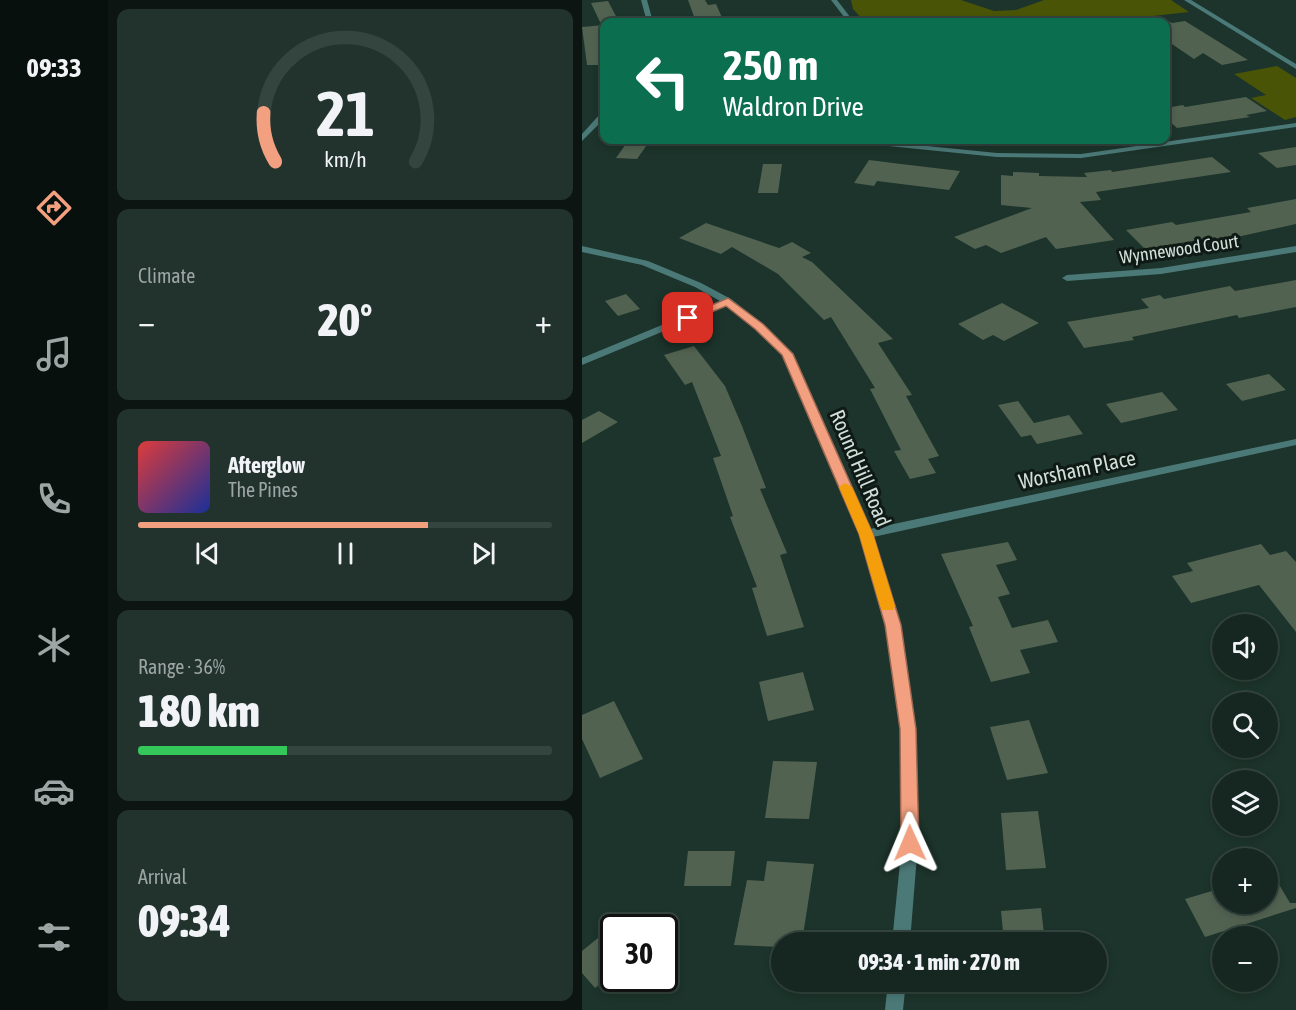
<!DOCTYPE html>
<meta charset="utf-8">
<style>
:root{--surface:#152720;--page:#22332d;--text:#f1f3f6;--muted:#9da5a5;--line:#34443e;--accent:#f2a07f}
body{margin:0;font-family:"Asap Condensed",sans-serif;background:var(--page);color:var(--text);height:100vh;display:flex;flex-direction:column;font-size:22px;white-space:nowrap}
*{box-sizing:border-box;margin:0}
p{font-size:20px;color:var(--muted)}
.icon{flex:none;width:33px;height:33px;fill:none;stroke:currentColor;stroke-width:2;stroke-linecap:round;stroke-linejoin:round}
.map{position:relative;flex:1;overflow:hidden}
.details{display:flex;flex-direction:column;gap:9px;padding:9px;background:#0c1512;width:474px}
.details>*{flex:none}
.top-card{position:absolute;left:18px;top:18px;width:570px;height:126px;border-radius:12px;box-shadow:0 3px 9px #0003,0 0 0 2px var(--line);background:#0b6e4f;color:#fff;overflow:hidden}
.tools{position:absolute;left:630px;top:614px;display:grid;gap:12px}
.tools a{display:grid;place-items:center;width:66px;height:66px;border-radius:50%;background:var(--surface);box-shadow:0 3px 9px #0003,0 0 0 2px var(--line);font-size:30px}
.speed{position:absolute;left:18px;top:914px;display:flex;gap:12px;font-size:30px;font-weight:700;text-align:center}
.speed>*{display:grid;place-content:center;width:78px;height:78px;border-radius:50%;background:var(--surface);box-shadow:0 3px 9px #0003,0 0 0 2px var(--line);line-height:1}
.speed .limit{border:3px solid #111;border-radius:9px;background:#fff;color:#111}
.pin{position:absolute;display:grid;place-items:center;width:51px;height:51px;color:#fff;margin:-26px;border-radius:12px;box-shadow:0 3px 9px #0006}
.me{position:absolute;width:66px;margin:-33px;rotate:359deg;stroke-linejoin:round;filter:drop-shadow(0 0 4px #0008)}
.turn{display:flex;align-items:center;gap:21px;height:126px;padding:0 24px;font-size:27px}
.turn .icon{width:78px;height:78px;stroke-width:2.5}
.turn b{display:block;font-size:42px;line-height:51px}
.big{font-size:45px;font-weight:800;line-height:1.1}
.details .card{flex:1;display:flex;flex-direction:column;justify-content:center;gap:9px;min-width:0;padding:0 21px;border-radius:12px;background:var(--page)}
.details .dial{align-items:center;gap:0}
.dial svg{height:156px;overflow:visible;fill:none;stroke:var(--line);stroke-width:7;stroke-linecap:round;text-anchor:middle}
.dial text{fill:var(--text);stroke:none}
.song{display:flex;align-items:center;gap:18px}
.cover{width:72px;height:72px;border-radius:9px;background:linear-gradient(135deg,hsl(0 70% 55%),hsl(230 70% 35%))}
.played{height:6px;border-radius:3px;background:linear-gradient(90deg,var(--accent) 70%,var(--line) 70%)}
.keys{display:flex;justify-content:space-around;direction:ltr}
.heat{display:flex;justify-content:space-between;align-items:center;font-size:33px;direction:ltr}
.charge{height:9px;border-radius:4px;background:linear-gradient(90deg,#34c759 36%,var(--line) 0)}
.trip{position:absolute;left:189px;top:932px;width:336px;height:60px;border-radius:30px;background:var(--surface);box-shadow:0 3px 9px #0003,0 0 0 2px var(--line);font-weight:800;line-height:60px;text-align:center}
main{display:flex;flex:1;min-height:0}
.tab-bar{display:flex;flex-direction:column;width:108px;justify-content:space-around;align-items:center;background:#08100d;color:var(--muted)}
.tab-bar .icon{width:42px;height:42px}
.tab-bar .selected{color:var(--accent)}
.tab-bar b{font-size:27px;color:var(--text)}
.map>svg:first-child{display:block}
.green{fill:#4a5406}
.building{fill:#526251}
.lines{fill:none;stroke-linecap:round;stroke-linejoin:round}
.street{fill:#4b7977;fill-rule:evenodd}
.route{fill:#f2a07f;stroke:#9d6853;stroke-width:1.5}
.slow{fill:#f59e0b}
.labels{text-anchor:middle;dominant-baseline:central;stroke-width:6;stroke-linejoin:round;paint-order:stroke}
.far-street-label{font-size:18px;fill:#d2e0da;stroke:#0f1915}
.street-label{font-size:21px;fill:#d2e0da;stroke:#0f1915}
</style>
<main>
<nav class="tab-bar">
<b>09:33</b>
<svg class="icon selected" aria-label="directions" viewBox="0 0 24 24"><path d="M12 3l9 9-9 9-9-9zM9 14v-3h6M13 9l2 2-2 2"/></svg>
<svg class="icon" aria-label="music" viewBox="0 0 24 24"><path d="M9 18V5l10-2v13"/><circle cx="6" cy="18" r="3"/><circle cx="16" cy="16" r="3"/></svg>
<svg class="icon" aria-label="phone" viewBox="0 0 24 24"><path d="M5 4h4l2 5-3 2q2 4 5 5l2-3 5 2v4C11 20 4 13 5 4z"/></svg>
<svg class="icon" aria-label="climate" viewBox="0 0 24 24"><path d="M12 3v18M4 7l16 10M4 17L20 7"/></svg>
<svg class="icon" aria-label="car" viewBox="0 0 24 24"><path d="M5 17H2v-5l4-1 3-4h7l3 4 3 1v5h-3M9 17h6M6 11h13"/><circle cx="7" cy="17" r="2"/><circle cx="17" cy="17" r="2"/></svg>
<svg class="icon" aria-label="filters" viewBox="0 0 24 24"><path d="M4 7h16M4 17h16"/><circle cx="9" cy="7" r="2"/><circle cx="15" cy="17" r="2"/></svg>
</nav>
<section class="details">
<div class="card dial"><svg viewBox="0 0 100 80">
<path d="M14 69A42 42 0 1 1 86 69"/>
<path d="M14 69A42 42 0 0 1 8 44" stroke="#f2a07f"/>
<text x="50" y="56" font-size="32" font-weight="700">21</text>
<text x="50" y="72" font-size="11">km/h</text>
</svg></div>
<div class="card"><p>Climate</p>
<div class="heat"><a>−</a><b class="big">20°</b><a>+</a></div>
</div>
<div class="card">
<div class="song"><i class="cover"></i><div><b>Afterglow</b><p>The Pines</p></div></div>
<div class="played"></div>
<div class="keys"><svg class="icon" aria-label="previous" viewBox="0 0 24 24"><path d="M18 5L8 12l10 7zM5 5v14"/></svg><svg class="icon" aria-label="pause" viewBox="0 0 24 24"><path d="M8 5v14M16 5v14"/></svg><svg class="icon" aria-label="next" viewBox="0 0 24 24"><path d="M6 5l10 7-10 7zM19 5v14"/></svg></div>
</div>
<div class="card"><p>Range · 36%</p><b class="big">180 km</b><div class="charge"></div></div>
<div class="card"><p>Arrival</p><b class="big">09:34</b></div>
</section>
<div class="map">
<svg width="714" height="1010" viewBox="0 0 714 1010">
<rect width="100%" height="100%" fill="#1c342b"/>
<path class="green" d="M269 0H379L412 11 434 10 462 0H589L607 12 517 22H283L271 9Z
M695 66 714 78V117L703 120 669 98 684 95 652 74Z"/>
<path class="building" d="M106 0H123L126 5 134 4 142 22H114Z
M26 1 37 22H18L9 3Z
M586 21 590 23 603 21 666 60 640 65 621 53 612 59 584 40V22H573Z
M22 25V65H5L0 27Z
M664 97 685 111 664 115 668 117 595 128 584 118V108L601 105 603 107Z
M46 141 67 142 55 159 34 158Z
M714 147V165L695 168 676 153Z
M630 157 649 172 514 192 519 200 498 202 532 240 474 249 464 237 419 253 404 245 393 249 372 237 450 208 419 205V175L431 176V172L457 173V176L505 177 502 173 529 170 530 172Z
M287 160 319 164 378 171 367 190 295 181 292 186 272 183Z
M181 164H200L196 193H176Z
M714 199V224L637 241 633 237 563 249 544 230 590 222 594 225 669 212 665 208Z
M124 223 197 248 210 242 229 253 220 257 230 262 311 339 296 343 330 395 324 396 357 456 346 459 354 473 328 479 312 451 319 450 288 389 293 388 249 317 242 320 196 274 150 247 139 254 97 238Z
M714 280V307L657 318 655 315 550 337 552 340 502 348 485 322 567 308 559 299 578 295 582 299 648 286 653 291Z
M44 294 58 309 36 316 23 301Z
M420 303 457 323 422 341 411 335 401 340 376 324Z
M112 346 143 386 160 426 184 488 178 489 205 553 198 555 222 627 185 636 170 588 175 587 148 517 151 516 131 458 139 456 110 382 103 385 82 355Z
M687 374 704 390 660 401 644 384Z
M580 392 596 410 539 423 524 404Z
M436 401 452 423 487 415 501 434 455 444 449 435 439 437 416 405Z
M17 411 36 422 0 443V420Z
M426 542 435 560 414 565 428 594 416 597 430 628 466 620 476 642 438 650 448 673 409 682 387 627 391 626 359 554Z
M679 544 688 555 704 551 714 562V632L677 585 609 603 590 576 611 571 605 563Z
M221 672 232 710 186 721 177 682Z
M32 701 61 759 18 778 0 739V715Z
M447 720 466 773 425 780 408 727Z
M191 761 235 762 227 819 183 818Z
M456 811 464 868 424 870 419 813Z
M106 851H153L149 886H102Z
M185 861 232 864 220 942H200V947L152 945 165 880 182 881Z
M686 866 708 903H714V908L623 937 603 899 640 888V903H686Z
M459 908 463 942H422L419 911Z
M32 925V973L13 988 0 973V951Z"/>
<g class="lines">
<path class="street" d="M59 0H65L71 22H65Z
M249 0H255L272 22H266Z
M602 0H609L714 64V69Z
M19 113H22V119L0 141V134Z
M714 123V127L499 158 415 157 267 142 263 140H285L415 153 499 154Z
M0 246 66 261 119 283 149 299 181 324 210 354 288 529 714 439V445L291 537 318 625 333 729 336 843 328 942H310L320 843 319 729 304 625 278 534 200 355 173 328 145 305 0 365V358L138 301 113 287 60 265 0 252Z
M714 246V252L579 274 485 281 480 278 485 275 579 268Z
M306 981H324L321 1010H303Z"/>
</g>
<path class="route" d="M146 298 181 324 211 354 291 534 319 625 334 729 337 843 335 849 328 851 322 849 319 843 318 729 303 625 277 534 200 355 173 329 144 306 110 320 106 321 100 318Z"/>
<path class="slow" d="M263 483 270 487 291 534 313 606 311 610H300L298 606 277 534 257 487Z"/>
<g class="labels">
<g class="far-street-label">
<text transform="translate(597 249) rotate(-8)">Wynnewood Court</text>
</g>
<g class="street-label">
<text transform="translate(279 468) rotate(67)">Round Hill Road</text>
<text transform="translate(495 469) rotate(-12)">Worsham Place</text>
</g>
</g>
</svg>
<div class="tools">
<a><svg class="icon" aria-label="sound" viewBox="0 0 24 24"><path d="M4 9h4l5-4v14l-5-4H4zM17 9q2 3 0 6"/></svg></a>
<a><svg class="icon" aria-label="search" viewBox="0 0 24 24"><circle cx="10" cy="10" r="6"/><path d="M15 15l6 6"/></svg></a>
<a><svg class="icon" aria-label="layers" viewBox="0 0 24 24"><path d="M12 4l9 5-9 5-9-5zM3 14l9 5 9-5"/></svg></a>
<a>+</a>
<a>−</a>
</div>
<div class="speed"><div class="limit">30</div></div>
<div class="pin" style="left:106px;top:318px;background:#d93025"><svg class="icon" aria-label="arrive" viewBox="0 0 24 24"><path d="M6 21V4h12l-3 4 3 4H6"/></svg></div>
<svg class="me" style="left:328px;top:843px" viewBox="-20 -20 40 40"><path d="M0-17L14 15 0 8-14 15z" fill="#f2a07f" stroke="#fff" stroke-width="4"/></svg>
<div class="trip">09:34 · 1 min · 270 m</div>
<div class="top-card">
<div class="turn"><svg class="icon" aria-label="left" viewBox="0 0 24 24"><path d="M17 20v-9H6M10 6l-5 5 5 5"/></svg><div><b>250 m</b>Waldron Drive</div></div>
</div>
</div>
</main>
